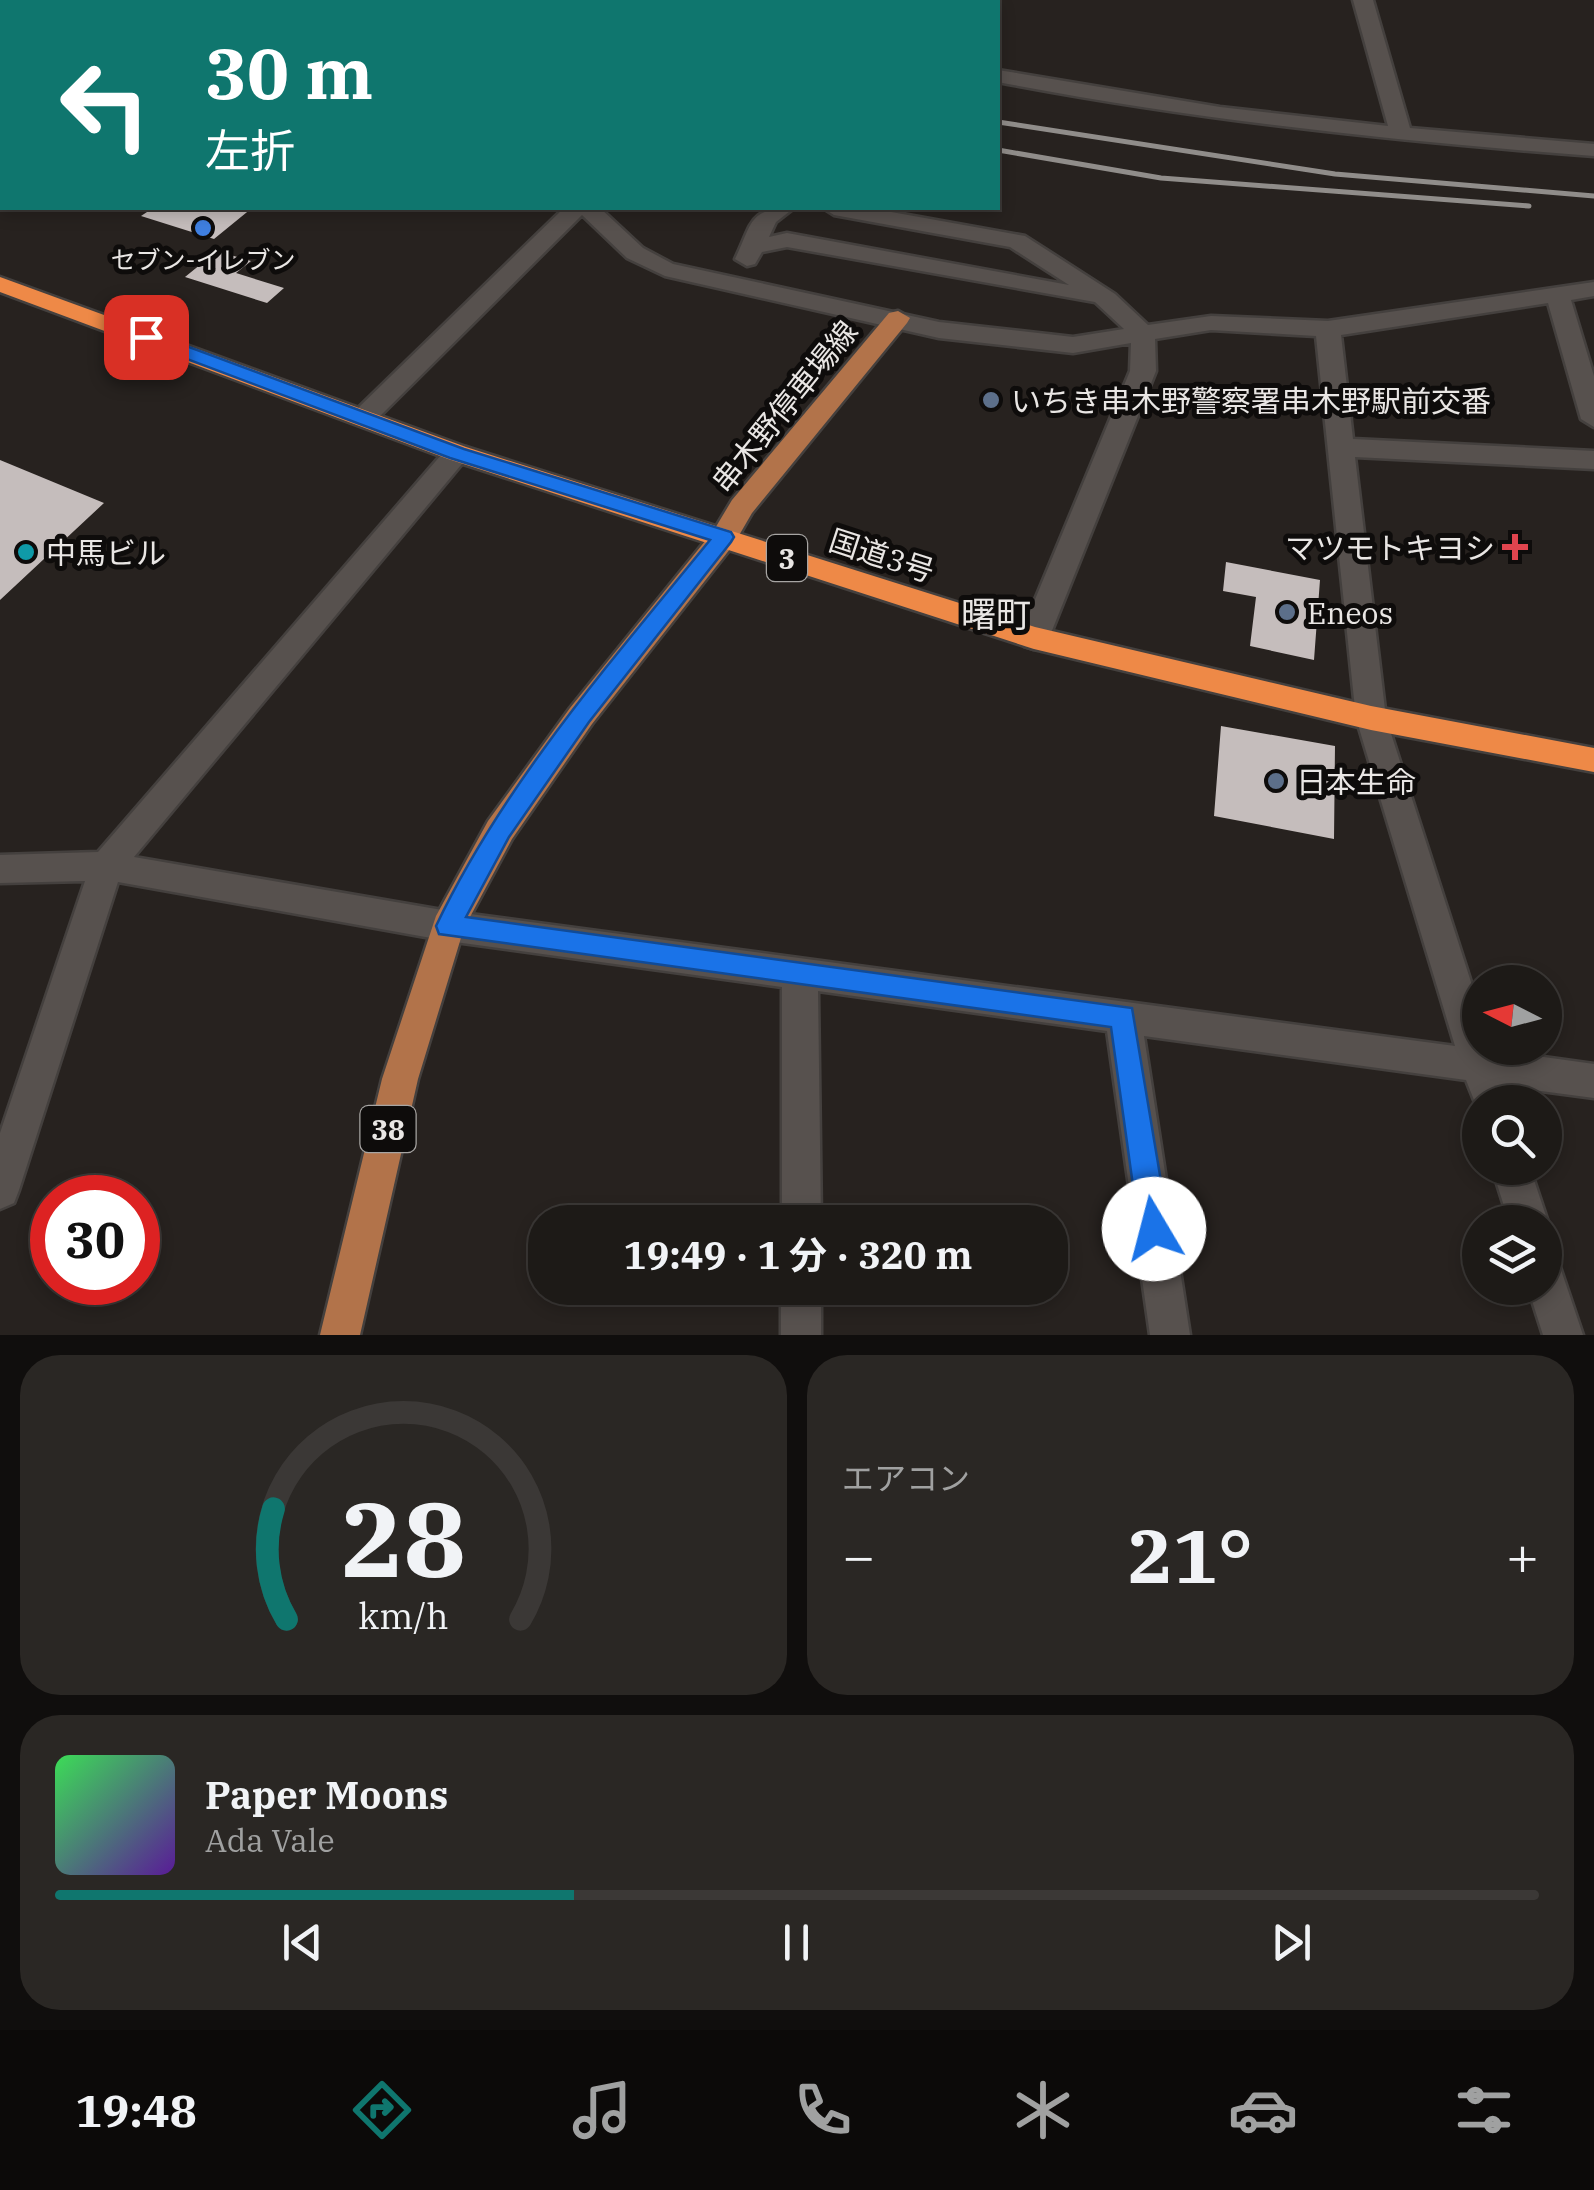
<!DOCTYPE html>
<html lang="ja">
<meta charset="utf-8">
<style>
:root{--surface:#1d1a17;--page:#2a2724;--text:#f1f3f6;--muted:#a0a1a1;--line:#3b3836;--accent:#0f766e}
body{margin:0;font-family:"IBM Plex Serif","Noto Sans JP",serif;background:var(--page);color:var(--text);height:100vh;display:flex;flex-direction:column;font-size:38px;white-space:nowrap}
*{box-sizing:border-box;margin:0}
p{font-size:32px;color:var(--muted)}
.icon{flex:none;width:55px;height:55px;fill:none;stroke:currentColor;stroke-width:2;stroke-linecap:round;stroke-linejoin:round}
.map{position:relative;height:1335px;overflow:hidden}
.panel{display:flex;flex-direction:column;gap:20px;padding:20px;background:#100e0d;flex:1}
.panel>*{flex:none}
.guide{position:absolute;left:0px;top:0px;width:1000px;height:210px;box-shadow:0 5px 15px #0003,0 0 0 2px var(--line);background:#0f766e;color:#fff;overflow:hidden}
.needle{width:65px;rotate:276deg}
.controls{position:absolute;left:1462px;top:965px;display:grid;gap:20px}
.controls a{display:grid;place-items:center;width:100px;height:100px;border-radius:50%;background:var(--surface);box-shadow:0 5px 15px #0003,0 0 0 2px var(--line);font-size:50px}
.speed{position:absolute;left:30px;top:1175px;display:flex;gap:20px;font-size:50px;font-weight:700;text-align:center}
.speed>*{display:grid;place-content:center;width:130px;height:130px;border-radius:50%;background:var(--surface);box-shadow:0 5px 15px #0003,0 0 0 2px var(--line);line-height:1}
.speed .limit{border:15px solid #d22;background:#fff;color:#111}
.pin{position:absolute;display:grid;place-items:center;width:85px;height:85px;color:#fff;margin:-42px;border-radius:20px;box-shadow:0 5px 15px #0006}
.me{position:absolute;width:110px;margin:-55px;rotate:352deg;stroke-linejoin:round;filter:drop-shadow(0 0 8px #0008)}
.turn{display:flex;align-items:center;gap:35px;height:210px;padding:0 40px;font-size:45px}
.turn .icon{width:130px;height:130px;stroke-width:2.5}
.turn b{display:block;font-size:70px;line-height:85px}
.big{font-size:75px;font-weight:700;line-height:1.1}
.panel .card{flex:1;display:flex;flex-direction:column;justify-content:center;gap:15px;min-width:0;padding:0 35px;border-radius:40px;background:var(--page)}
.panel .dial{align-items:center;gap:0}
.dial svg{height:260px;overflow:visible;fill:none;stroke:var(--line);stroke-width:7;stroke-linecap:round;text-anchor:middle}
.dial text{fill:var(--text);stroke:none}
.song{display:flex;align-items:center;gap:30px}
.cover{width:120px;height:120px;border-radius:15px;background:linear-gradient(135deg,hsl(130 70% 55%),hsl(270 70% 35%))}
.played{height:10px;border-radius:5px;background:linear-gradient(90deg,var(--accent) 35%,var(--line) 35%)}
.keys{display:flex;justify-content:space-around;direction:ltr}
.heat{display:flex;justify-content:space-between;align-items:center;font-size:55px;direction:ltr}
.panel .tiles{flex:1;display:grid;gap:20px;grid-template-columns:1fr 1fr}
.card:last-child{grid-column:span 2}
.trip{position:absolute;left:528px;top:1205px;width:540px;height:100px;border-radius:40px;background:var(--surface);box-shadow:0 5px 15px #0003,0 0 0 2px var(--line);font-weight:700;line-height:100px;text-align:center}
.dock{display:flex;height:160px;justify-content:space-around;align-items:center;background:#0c0a09;color:var(--muted)}
.dock .icon{width:70px;height:70px}
.dock .on{color:var(--accent)}
.dock b{font-size:45px;color:var(--text)}
.map>svg:first-child{display:block}
.building{fill:#c5bdbc}
.lines{fill:none;stroke-linecap:round;stroke-linejoin:round}
.minor-casing{stroke:#44403e;stroke-width:5}
.major-casing{stroke:#44403e;stroke-width:5}
.highway-casing{stroke:#44403e;stroke-width:5}
.minor{fill:#57514e;fill-rule:evenodd}
.major{fill:#b2734a;fill-rule:evenodd}
.highway{fill:#ee8947;fill-rule:evenodd}
.rail{stroke:#908d8a;stroke-width:5}
.route{fill:#1a73e8;stroke:#114b97;stroke-width:2.5}
.shop-dot{fill:#3f7fe0;stroke:#0e0c0b;stroke-width:4}
.service-dot{fill:#5c6f8a;stroke:#0e0c0b;stroke-width:4}
.health-dot{fill:#e0444e;stroke:#0e0c0b;stroke-width:4}
.culture-dot{fill:#0f9aa8;stroke:#0e0c0b;stroke-width:4}
.labels{text-anchor:middle;dominant-baseline:central;stroke-width:10;stroke-linejoin:round;paint-order:stroke}
.far-poi-label{font-size:25px;fill:#e9e6e4;stroke:#0e0c0b}
.shield{fill:#0e0c0b;stroke:#a7a5a3;stroke-width:2.5}
.shield-label{font-size:28px;font-weight:bold;fill:#e9e6e4}
.poi-label{font-size:30px;fill:#e9e6e4;stroke:#0e0c0b;text-anchor:start}
.street-label{font-size:30px;fill:#e9e6e4;stroke:#0e0c0b}
.quarter-label{font-size:35px;fill:#e9e6e4;stroke:#0e0c0b}
</style>
<div class="map">
<svg width="1594" height="1335" viewBox="0 0 1594 1335">
<rect width="100%" height="100%" fill="#27221f"/>
<path class="building" d="M153 208H252L214 239 141 216Z
M217 251 251 261 236 273 284 288 267 303 185 277Z
M0 460 104 503 0 600Z
M1226 562 1320 580 1314 660 1250 646 1256 597 1223 591Z
M1221 726 1335 746 1334 839 1214 816Z"/>
<g class="lines">
<defs>
<path id="minor" d="M152 0H173L175 2H154Z
M633 0H661L663 2H635Z
M1353 0H1373L1410 128 1594 144V156C1394 141 1196 120 998 82V70L1220 107 1388 126Z
M564 208H600L643 248 673 264 939 322 1073 337 1124 329 1095 302 787 247 762 252 755 264 747 266 735 259C753 222 748 208 794 208L776 222 769 237 787 233 1069 285 1010 247 834 215 823 208H869L1025 236 1115 294 1148 325 1211 316 1328 321 1594 282V296L1571 300 1594 376V427L1581 419 1548 303 1341 335 1353 439 1594 451V469L1355 457 1386 718 1480 1010V1048L1594 1064V1098L1504 1086 1509 1102H1480V1115L1466 1080 1144 1036 1190 1335H1150L1107 1031 818 991 821 1222H782V987L448 941 118 882 19 1190 14 1203 0 1209V1133L85 881 0 883V855L98 852 448 447H466L470 453 466 459 134 857 448 911 1455 1046 1356 718 1316 336 1211 330 1155 339 1156 371 1049 638 1044 646 1034 649 1024 646 1019 638 1130 371 1131 343 1073 353 939 338 665 276 627 258 582 215 374 422H356L352 416 356 410Z
M1492 1168H1530L1548 1222 1545 1228V1222H1509Z
M1545 1258 1559 1264 1583 1335H1543L1528 1288H1545Z
M781 1288H821V1335H781Z"/>
<path id="major" d="M898 311 910 318 907 323 752 513 734 544 592 724 512 839 464 928 418 1079 360 1335H320L382 1079 436 916 488 821 570 708 714 530 732 500 889 313Z"/>
<path id="highway" d="M0 277 466 447 1035 627 1371 706 1594 748V772L1371 730 1034 649 448 459 0 292Z"/>
</defs>
<use href="#minor" class="minor-casing"/>
<use href="#major" class="major-casing"/>
<use href="#highway" class="highway-casing"/>
<use href="#minor" class="minor"/>
<use href="#major" class="major"/>
<use href="#highway" class="highway"/>
<path class="rail" d="M382 0 390 2
M478 0 487 2
M998 122 1335 174 1594 196
M998 150 1161 178 1529 206"/>
</g>
<path class="route" d="M146 331 464 449 731 532 734 537 731 542 589 722 509 837 466 917 1132 1008 1169 1229 1165 1239 1154 1244 1144 1239 1139 1229 1111 1027 439 934 436 926C504 783 610 663 710 540L450 458 139 341 137 337Z"/>
<circle class="shop-dot" cx="203" cy="228" r="10"/>
<g class="service-dot">
<circle cx="991" cy="400" r="10"/>
<circle cx="1287" cy="612" r="10"/>
<circle cx="1276" cy="781" r="10"/>
</g>
<path class="health-dot" d="M1510 532h10v10h10v10h-10v10h-10v-10h-10v-10h10z"/>
<circle class="culture-dot" cx="26" cy="552" r="10"/>
<g class="labels">
<g class="far-poi-label">
<text x="203" y="259">セブン-イレブン</text>
</g>
<g class="shield">
<rect x="767" y="535" width="40" height="46" rx="8"/>
<rect x="360.5" y="1106" width="55" height="46" rx="8"/>
</g>
<g class="shield-label">
<text x="787" y="558">3</text>
<text x="388" y="1129">38</text>
</g>
<g class="poi-label">
<text x="1011" y="400">いちき串木野警察署串木野駅前交番</text>
<text x="1495" y="547" text-anchor="end">マツモトキヨシ</text>
<text x="46" y="552">中馬ビル</text>
<text x="1307" y="612">Eneos</text>
<text x="1296" y="781">日本生命</text>
</g>
<g class="street-label">
<text transform="translate(784 406) rotate(-51)">串木野停車場線</text>
<text transform="translate(882 555) rotate(18)">国道3号</text>
</g>
<g class="quarter-label">
<text x="996" y="614">曙町</text>
</g>
</g>
</svg>
<div class="controls">
<a><svg class="needle" viewBox="-14 -14 28 28"><path d="M0-13l5 13h-10z" fill="#e53935"/><path d="M0 13l5-13h-10z" fill="#a0a1a1"/></svg></a>
<a><svg class="icon" aria-label="search" viewBox="0 0 24 24"><circle cx="10" cy="10" r="6"/><path d="M15 15l6 6"/></svg></a>
<a><svg class="icon" aria-label="layers" viewBox="0 0 24 24"><path d="M12 4l9 5-9 5-9-5zM3 14l9 5 9-5"/></svg></a>
</div>
<div class="speed"><div class="limit">30</div></div>
<div class="pin" style="left:146px;top:337px;background:#d93025"><svg class="icon" aria-label="arrive" viewBox="0 0 24 24"><path d="M6 21V4h12l-3 4 3 4H6"/></svg></div>
<svg class="me" style="left:1154px;top:1229px" viewBox="-20 -20 40 40"><circle r="19" fill="#fff"/><path d="M0-13L10 11 0 6-10 11z" fill="#1a73e8"/></svg>
<div class="trip">19:49 · 1 分 · 320 m</div>
<div class="guide">
<div class="turn"><svg class="icon" aria-label="left" viewBox="0 0 24 24"><path d="M17 20v-9H6M10 6l-5 5 5 5"/></svg><div><b>30 m</b>左折</div></div>
</div>
</div>
<section class="panel">
<div class="tiles">
<div class="card dial"><svg viewBox="0 0 100 80">
<path d="M14 69A42 42 0 1 1 86 69"/>
<path d="M14 69A42 42 0 0 1 10 35" stroke="#0f766e"/>
<text x="50" y="56" font-size="32" font-weight="700">28</text>
<text x="50" y="72" font-size="11">km/h</text>
</svg></div>
<div class="card"><p>エアコン</p>
<div class="heat"><a>−</a><b class="big">21°</b><a>+</a></div>
</div>
<div class="card">
<div class="song"><i class="cover"></i><div><b>Paper Moons</b><p>Ada Vale</p></div></div>
<div class="played"></div>
<div class="keys"><svg class="icon" aria-label="previous" viewBox="0 0 24 24"><path d="M18 5L8 12l10 7zM5 5v14"/></svg><svg class="icon" aria-label="pause" viewBox="0 0 24 24"><path d="M8 5v14M16 5v14"/></svg><svg class="icon" aria-label="next" viewBox="0 0 24 24"><path d="M6 5l10 7-10 7zM19 5v14"/></svg></div>
</div>
</div>
</section>
<nav class="dock">
<b>19:48</b>
<svg class="icon on" aria-label="directions" viewBox="0 0 24 24"><path d="M12 3l9 9-9 9-9-9zM9 14v-3h6M13 9l2 2-2 2"/></svg>
<svg class="icon" aria-label="music" viewBox="0 0 24 24"><path d="M9 18V5l10-2v13"/><circle cx="6" cy="18" r="3"/><circle cx="16" cy="16" r="3"/></svg>
<svg class="icon" aria-label="phone" viewBox="0 0 24 24"><path d="M5 4h4l2 5-3 2q2 4 5 5l2-3 5 2v4C11 20 4 13 5 4z"/></svg>
<svg class="icon" aria-label="climate" viewBox="0 0 24 24"><path d="M12 3v18M4 7l16 10M4 17L20 7"/></svg>
<svg class="icon" aria-label="car" viewBox="0 0 24 24"><path d="M5 17H2v-5l4-1 3-4h7l3 4 3 1v5h-3M9 17h6M6 11h13"/><circle cx="7" cy="17" r="2"/><circle cx="17" cy="17" r="2"/></svg>
<svg class="icon" aria-label="filters" viewBox="0 0 24 24"><path d="M4 7h16M4 17h16"/><circle cx="9" cy="7" r="2"/><circle cx="15" cy="17" r="2"/></svg>
</nav>
